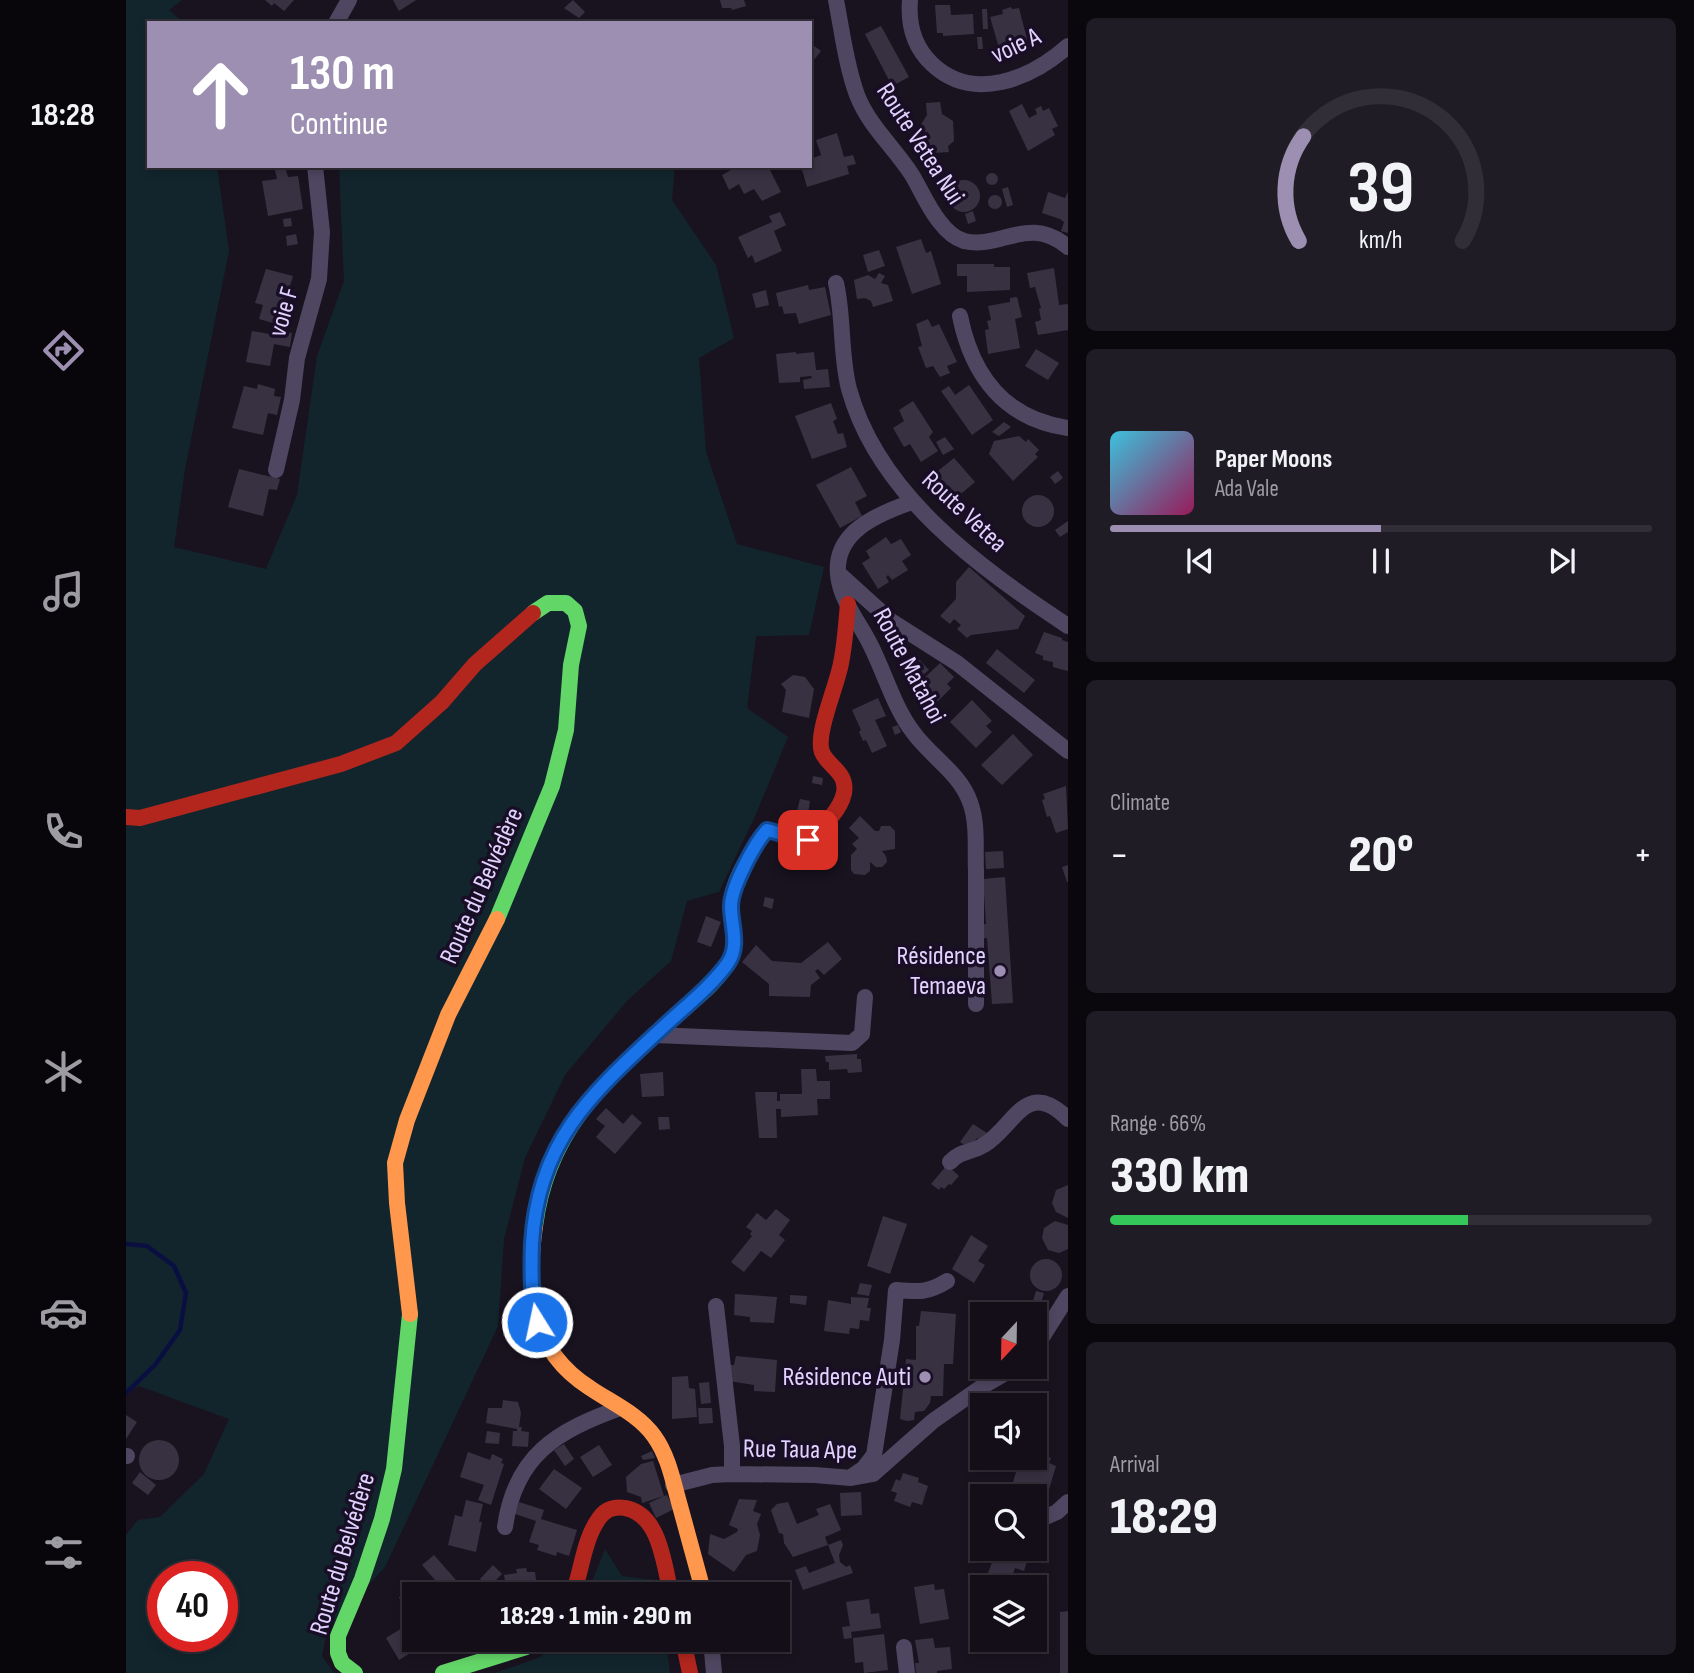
<!DOCTYPE html>
<meta charset="utf-8">
<style>
:root{--surface:#130e18;--page:#201c25;--text:#f1f3f6;--muted:#9d9ca2;--line:#322e37;--accent:#9c8fb1}
body{margin:0;font-family:"Sofia Sans Condensed",sans-serif;background:var(--page);color:var(--text);height:100vh;display:flex;flex-direction:column;font-size:26px;white-space:nowrap}
*{box-sizing:border-box;margin:0}
p{font-size:23px;color:var(--muted)}
.icon{flex:none;width:38px;height:38px;fill:none;stroke:currentColor;stroke-width:2;stroke-linecap:round;stroke-linejoin:round}
.map{position:relative;flex:1;overflow:hidden}
.panel{display:flex;flex-direction:column;gap:18px;padding:18px;background:#0a080d;width:626px}
.panel>*{flex:none}
.top-card{position:absolute;left:21px;top:21px;width:665px;height:147px;border-radius:0px;box-shadow:0 4px 10px #0003,0 0 0 2px var(--line);background:#9c8fb1;color:#fff;overflow:hidden}
.needle{width:46px;rotate:202deg}
.buttons{position:absolute;left:844px;top:1302px;display:grid;gap:14px}
.buttons a{display:grid;place-items:center;width:77px;height:77px;border-radius:0px;background:var(--surface);box-shadow:0 4px 10px #0003,0 0 0 2px var(--line);font-size:35px}
.speed{position:absolute;left:21px;top:1561px;display:flex;gap:14px;font-size:35px;font-weight:700;text-align:center}
.speed>*{display:grid;place-content:center;width:91px;height:91px;border-radius:50%;background:var(--surface);box-shadow:0 4px 10px #0003,0 0 0 2px var(--line);line-height:1}
.speed .limit{border:10px solid #d22;background:#fff;color:#111}
.pin{position:absolute;display:grid;place-items:center;width:60px;height:60px;color:#fff;margin:-30px;border-radius:14px;box-shadow:0 4px 10px #0006}
.me{position:absolute;width:77px;margin:-38px;rotate:350deg;stroke-linejoin:round;filter:drop-shadow(0 0 5px #0008)}
.turn{display:flex;align-items:center;gap:24px;height:147px;padding:0 28px;font-size:32px}
.turn .icon{width:91px;height:91px;stroke-width:2.5}
.turn b{display:block;font-size:49px;line-height:60px}
.big{font-size:52px;font-weight:800;line-height:1.1}
.panel .widget{flex:1;display:flex;flex-direction:column;justify-content:center;gap:10px;min-width:0;padding:0 24px;border-radius:10px;background:var(--page)}
.panel .dial{align-items:center;gap:0}
.dial svg{height:182px;overflow:visible;fill:none;stroke:var(--line);stroke-width:7;stroke-linecap:round;text-anchor:middle}
.dial text{fill:var(--text);stroke:none}
.song{display:flex;align-items:center;gap:21px}
.cover{width:84px;height:84px;border-radius:10px;background:linear-gradient(135deg,hsl(190 70% 55%),hsl(330 70% 35%))}
.played{height:7px;border-radius:4px;background:linear-gradient(90deg,var(--accent) 50%,var(--line) 50%)}
.keys{display:flex;justify-content:space-around;direction:ltr}
.heat{display:flex;justify-content:space-between;align-items:center;font-size:38px;direction:ltr}
.charge{height:10px;border-radius:5px;background:linear-gradient(90deg,#34c759 66%,var(--line) 0)}
.trip{position:absolute;left:276px;top:1582px;width:388px;height:70px;border-radius:0px;background:var(--surface);box-shadow:0 4px 10px #0003,0 0 0 2px var(--line);font-weight:800;line-height:70px;text-align:center}
main{display:flex;flex:1;min-height:0}
.menu{display:flex;flex-direction:column;width:126px;justify-content:space-around;align-items:center;background:#08060a;color:var(--muted)}
.menu .icon{width:49px;height:49px}
.menu .selected{color:var(--accent)}
.menu b{font-size:32px;color:var(--text)}
.map>svg:first-child{display:block}
.green{fill:#12252d;fill-rule:evenodd}
.lines{fill:none;stroke-linecap:round;stroke-linejoin:round}
.stream{stroke:#0a0f41;stroke-width:4.5}
.building{fill:#383142}
.street{stroke:#4f4761;stroke-width:16}
.fast{stroke:#63d668;stroke-width:16}
.slow{stroke:#ff974d;stroke-width:16}
.jam{stroke:#b3261e;stroke-width:16}
.route-casing{stroke:#114b97;stroke-width:18}
.route{stroke:#1a73e8;stroke-width:12}
.poi-dot{fill:#9c8fb1;stroke:#180e25;stroke-width:2.5}
.labels{text-anchor:middle;dominant-baseline:central;stroke-width:7;stroke-linejoin:round;paint-order:stroke}
.street-label{font-size:26px;fill:#e2d2ff;stroke:#180e25}
.poi-label{font-size:26px;fill:#e2d2ff;stroke:#180e25;text-anchor:end}
</style>
<main>
<nav class="menu">
<b>18:28</b>
<svg class="icon selected" aria-label="directions" viewBox="0 0 24 24"><path d="M12 3l9 9-9 9-9-9zM9 14v-3h6M13 9l2 2-2 2"/></svg>
<svg class="icon" aria-label="music" viewBox="0 0 24 24"><path d="M9 18V5l10-2v13"/><circle cx="6" cy="18" r="3"/><circle cx="16" cy="16" r="3"/></svg>
<svg class="icon" aria-label="phone" viewBox="0 0 24 24"><path d="M5 4h4l2 5-3 2q2 4 5 5l2-3 5 2v4C11 20 4 13 5 4z"/></svg>
<svg class="icon" aria-label="climate" viewBox="0 0 24 24"><path d="M12 3v18M4 7l16 10M4 17L20 7"/></svg>
<svg class="icon" aria-label="car" viewBox="0 0 24 24"><path d="M5 17H2v-5l4-1 3-4h7l3 4 3 1v5h-3M9 17h6M6 11h13"/><circle cx="7" cy="17" r="2"/><circle cx="17" cy="17" r="2"/></svg>
<svg class="icon" aria-label="filters" viewBox="0 0 24 24"><path d="M4 7h16M4 17h16"/><circle cx="9" cy="7" r="2"/><circle cx="15" cy="17" r="2"/></svg>
</nav>
<div class="map">
<svg width="942" height="1673" viewBox="0 0 942 1673">
<rect width="100%" height="100%" fill="#191320"/>
<path class="green" d="M0 0H56L43 10 58 23H23V166H91L103 251 59 469 48 547 140 569 171 495 191 356 218 281 213 166H549L546 200 590 265 608 338 573 358 580 452 611 544 698 567 683 635 630 636 621 708 662 737 630 814 593 892 561 901 545 961 501 1001 439 1075 399 1158 378 1239 372 1326 259 1567 201 1630 196 1656 208 1673H0V1535L12 1520 34 1517 78 1474 103 1419 13 1386 0 1392ZM37 1577H96V1636H37Z
M479 1549 496 1576 530 1580 533 1594H461Z
M437 1640H540L544 1673H369L412 1658Z"/>
<g class="lines">
<path class="stream" d="M0 1244 21 1246 48 1266 60 1293 54 1330 29 1365 0 1393"/>
</g>
<path class="building" d="M139 0H168L158 11 148 3 146 6Z
M267 0H290L273 11Z
M447 0 459 12 453 18 438 8Z
M594 0H618L620 6 606 10 605 8H596Z
M809 5H824L825 15 847 14 848 34 817 36V33H811Z
M885 7 886 9 893 8 902 43 888 47 887 43 873 48 864 17 877 14 876 10Z
M856 9H861L862 29H857Z
M755 26 783 77 766 86 739 34Z
M851 37H856L857 49H852Z
M684 43 695 51 684 65Z
M814 102 816 114 827 121 828 141 822 146 823 152 807 153 806 149 795 141 794 126 801 115 800 103Z
M896 104 903 118 911 114 909 109 915 106 917 111 923 108 932 126 926 129 929 135 902 151 883 111Z
M711 133 718 157 727 155 730 164 721 166 723 174 681 187 675 166H684V151L687 158 695 155 690 140Z
M148 166H159L162 177 172 176 177 209 142 216 136 181 151 179Z
M612 166H637L639 170 643 168 655 192 636 201 628 189 618 194 613 184 603 190 596 175Z
M860 179a6 6 0 1 1 12 0a6 6 0 1 1-12 0Z
M822 196a16 16 0 1 1 32 0a16 16 0 1 1-32 0Z
M882 187 887 205 881 207 876 189Z
M922 192 939 198 942 192V233L935 231 938 222 934 219 916 213Z
M862 202a7 7 0 1 1 14 0a7 7 0 1 1-14 0Z
M847 211 850 221 842 224 839 214Z
M654 212 660 225 648 231 656 251 629 263 626 255 622 258 612 237 646 222 643 216Z
M165 218 166 226 158 227 157 219Z
M170 234 172 244 161 246 160 236Z
M795 239 800 253 805 251 815 284 786 294 770 247Z
M753 250 759 266 742 272 737 255Z
M831 264H868V267H884V290L841 292V276H831Z
M928 268 933 305 942 304V330L912 335 909 322 915 320 913 309 915 308 909 287 904 288 901 273Z
M140 269 167 276 164 286 167 287 158 320 149 317 147 323 133 319 137 305 129 303Z
M753 273 759 276 755 283 762 285 767 301 747 307 745 301 739 298 731 299 728 280 742 275 749 279Z
M682 285 683 290 699 287 705 315 673 324 670 313 658 314 656 306 653 307 650 293Z
M640 290 643 305 630 308 626 294Z
M891 297 896 317 889 319 894 348 862 354 859 330 863 329 861 321 865 320 862 306 884 302V298Z
M802 319 806 327 813 324 831 362 821 366 824 373 814 377 807 366 800 368 792 347 796 346 790 324Z
M126 331 149 335 151 331 166 333 164 347 148 344 144 366 120 362Z
M910 349 933 363 922 380 899 366Z
M670 352V354L688 352 690 370 702 369 704 387 678 389 677 380 686 378 685 376 674 377V382L653 383 650 354Z
M132 384 149 389 148 396 155 397 151 415 142 413 137 435 106 428 118 386 131 389Z
M843 385 867 420 846 435 815 391 823 386 829 395Z
M787 401 807 432 803 437 812 451 795 462 784 444 778 447 767 428 778 421 773 410Z
M705 403 711 419 707 421 712 434 717 433 721 447 686 459 669 416Z
M878 422 885 427 873 436 866 432Z
M893 436 900 442 902 439 913 450 909 454 912 457 887 481 863 454 868 441Z
M819 437 828 449 817 455 810 442Z
M828 458 849 482 823 504 802 479Z
M725 467 741 496 729 502 736 516 714 528 690 485Z
M113 469 154 479 151 490 143 489 137 516 102 507Z
M932 471 937 478 929 484 924 477Z
M896 511a16 16 0 1 1 32 0a16 16 0 1 1-32 0Z
M942 521V532L934 537 929 530Z
M760 537 765 544 775 539 785 555 776 561 782 570 766 580 762 575 760 577 763 582 752 589 736 563 744 558 740 551Z
M843 567 899 616 892 629 845 635 841 638 831 629 835 625 828 619 824 624 814 616 830 599V582Z
M918 632 936 638V640L942 642V671L927 667V662L917 660V656L909 653Z
M871 649 909 680 898 693 860 663Z
M792 658 803 670 792 679 781 668Z
M814 663 828 677 821 684 825 688 808 705 790 686Z
M667 675 679 677 688 689 683 718 656 712 660 690 655 684Z
M752 698 760 716 749 720 761 746 746 753 740 740 737 741 733 732 735 730 726 710Z
M846 700 866 721 860 726 866 732 850 748 824 722Z
M772 725 775 732 769 735 766 727Z
M887 734 907 755 876 785 855 765Z
M687 776 697 778 696 785 686 783Z
M940 786 942 829 930 833 924 816 921 817 916 800 919 799 917 794Z
M674 799 684 801 682 813 671 811Z
M734 816 749 831H753L755 826H764L769 831V849L756 851 760 856 761 862 756 867H750L744 862V871L739 875 728 874 725 870V855L731 849 726 844 733 838 723 828Z
M877 851 878 868 860 869 859 852Z
M942 865V882H941L936 867Z
M879 877 887 1003 866 1004 861 938 853 939 852 925 860 924 857 879Z
M639 897 648 899 646 909 637 906Z
M580 916 595 922 585 947 571 942Z
M702 942 716 959 698 975 692 969 689 971 694 978 685 985 684 997 643 996V984L616 962 630 945 646 961 675 963Z
M731 1054V1059H735L736 1072 722 1073 721 1069 703 1070V1062H700L699 1056Z
M675 1069H690L691 1081H704V1099H691L692 1115 655 1117V1109H650L651 1138H633L629 1092H651V1101H654V1094H676Z
M537 1072 538 1096 516 1097 514 1074Z
M480 1108 497 1124 506 1114 516 1123 489 1154 470 1137 479 1126 470 1119Z
M532 1117H543L544 1129 533 1130Z
M847 1124 861 1133 855 1142 851 1138 843 1148 834 1142Z
M821 1165 833 1176 825 1185 823 1184 818 1189 815 1187 813 1190 805 1184Z
M942 1185V1218L930 1212 926 1203 930 1190Z
M650 1209 664 1220 653 1235 659 1240 645 1258 635 1251 618 1272 605 1262 626 1236 624 1234 626 1231 620 1227 631 1213 640 1220Z
M757 1216 781 1224 764 1274 741 1266Z
M929 1221 942 1225V1249L933 1253 922 1250 916 1238 918 1228Z
M845 1235 862 1246 852 1261 859 1265 848 1283 826 1269Z
M904 1275a16 16 0 1 1 32 0a16 16 0 1 1-32 0Z
M734 1283 746 1285 743 1296 731 1294Z
M910 1291 918 1293 915 1303 907 1301Z
M609 1294 651 1297 648 1323 624 1322V1317L608 1315Z
M664 1295 681 1296 680 1305 664 1303Z
M725 1297 743 1298 741 1308H745L743 1321 734 1320 733 1329 724 1328 723 1334 698 1331 702 1300 725 1304Z
M795 1311 830 1314 827 1364H818L817 1396H805L804 1403 798 1411 789 1412 788 1420 781 1421 774 1419 780 1359 790 1360V1326H793Z
M610 1356 651 1360 649 1392 628 1391V1385L603 1381V1365H608Z
M562 1376 563 1388 569 1389 571 1417 546 1419V1377Z
M583 1382 585 1403 575 1404 573 1383Z
M377 1400 392 1402 395 1413 393 1427H396L395 1431 403 1432 402 1447 386 1446 387 1431H391V1429L360 1423 362 1408H376Z
M572 1408H586L587 1423 573 1424Z
M0 1415 11 1422 0 1439Z
M361 1431 374 1433 373 1444 359 1443Z
M13 1460a20 20 0 1 1 40 0a20 20 0 1 1-40 0Z
M438 1444 448 1459 439 1466 428 1450Z
M473 1445 486 1465 467 1477 454 1457Z
M526 1451 529 1458 517 1460 515 1456Z
M908 1451 918 1454 917 1456 925 1458 923 1463 930 1466 921 1496 886 1486 894 1458H908Z
M342 1452 364 1460 366 1454 377 1459 375 1463 378 1464 365 1505 352 1500 358 1485 334 1477Z
M527 1461 538 1496 541 1495 548 1509 530 1518 523 1503 538 1496 516 1503 515 1497 501 1492 500 1477 515 1464Z
M428 1469 456 1488 440 1509 413 1489Z
M14 1472 30 1485 22 1495 6 1483Z
M777 1473 793 1478 792 1482 802 1486 796 1505 786 1502 784 1507 768 1501 771 1493 765 1491 770 1479 774 1481Z
M735 1492 736 1515 715 1516 714 1493Z
M613 1499 631 1500 627 1511 635 1514 631 1524 634 1535 631 1551 620 1555 608 1572 582 1554 584 1534 598 1539 611 1532 612 1529 603 1525Z
M340 1500 357 1504 353 1522H356L350 1552 322 1545 329 1515 336 1517Z
M393 1502 418 1510 415 1519 451 1530 443 1556 431 1552 430 1556 411 1550 413 1545 403 1542 410 1521 389 1514Z
M662 1502 671 1524 693 1515 690 1509 704 1504 715 1530 699 1537 702 1545 667 1557 658 1543 657 1534 653 1533 645 1510 651 1504Z
M715 1540 717 1545 713 1555 714 1562 720 1567 724 1565 727 1573 677 1590 669 1570 680 1566 683 1573 709 1563 702 1545Z
M871 1549H905L898 1571 889 1568 885 1580 862 1573Z
M308 1555 337 1588 330 1594H325L318 1586 316 1588 296 1565Z
M367 1565 376 1574 363 1587 354 1579Z
M400 1568 401 1572H409L412 1594H381L378 1575 391 1573 390 1569Z
M632 1581 634 1594H607L606 1584Z
M808 1584 809 1590 818 1589 823 1619 794 1624 788 1587Z
M276 1591 282 1600 277 1603 273 1598Z
M743 1599 745 1614 753 1613 755 1628 725 1632 726 1638 718 1639 716 1627 724 1626 720 1602Z
M942 1611V1673H934V1612Z
M289 1620V1640H295L286 1645 289 1650 273 1660 260 1638Z
M653 1626 661 1628 657 1642 653 1641Z
M758 1634 762 1670 738 1673 737 1662 729 1663 727 1638Z
M807 1638 809 1648 824 1647 826 1669 811 1671V1673H790L789 1663H793L789 1640Z"/>
<g class="lines">
<path class="street" d="M710 0C716 31 720 65 731 95 743 126 768 147 786 175 795 190 802 207 813 221 819 229 828 238 838 241 875 250 902 214 942 247
M784 0C782 24 788 47 806 64 847 103 905 79 942 46
M210 23 223 0
M710 283C718 318 714 354 723 389 752 495 854 568 942 626
M834 316C846 376 879 419 942 428
M150 470 166 400 171 358 193 279 196 232 189 166
M786 502C745 516 699 537 715 589 721 609 736 627 745 646 759 674 768 707 787 732 804 756 834 773 844 802 852 823 849 849 850 871 850 915 850 960 850 1004
M712 573 765 621 831 663 942 751
M529 1035 726 1043 736 1034 739 997
M824 1162C835 1150 845 1153 858 1145 889 1126 900 1077 942 1119
M590 1306 606 1446V1474
M908 1350 942 1296
M0 1456H1
M725 1477 738 1468 748 1455 766 1340 770 1290C792 1292 802 1293 821 1281
M547 1485 586 1475 606 1474 689 1475 725 1478 747 1474 807 1421 857 1386 890 1367
M908 1522 931 1512 942 1502
M379 1527C389 1455 431 1431 494 1408
M313 1594 317 1590
M585 1640 588 1673
M778 1647 781 1673"/>
<path class="fast" d="M371 919 426 786 440 730 445 665 453 626 449 611 440 603H422L407 613
M409 1226C421 1130 478 1081 546 1019 565 1002 589 985 602 963 614 945 604 925 605 906 606 883 620 861 632 842
M229 1673 216 1663 212 1653V1636L236 1579 256 1519 268 1469 284 1314
M317 1673 400 1647 413 1640"/>
<path class="slow" d="M409 1226C400 1291 403 1349 464 1388 486 1403 512 1414 528 1436 543 1457 547 1482 554 1506 562 1535 570 1565 578 1594
M284 1314 271 1203 269 1163 281 1120 322 1015 371 919"/>
<path class="jam" d="M0 817 14 818 215 764 270 743 316 702 349 664 407 613
M632 842 641 830 682 840C695 828 714 812 718 793 722 772 701 766 696 752 689 734 712 683 715 663 719 644 720 624 722 604
M447 1594C456 1569 458 1538 474 1517 480 1509 489 1506 499 1508 534 1514 538 1565 545 1594
M557 1640 564 1673"/>
</g>
<g class="lines">
<defs>
<path id="route" d="M411 1322C405 1295 405 1271 406 1243 412 1142 464 1095 533 1031 555 1010 585 987 602 963 614 945 605 926 605 906 605 888 628 844 641 830 655 833 667 839 682 840"/>
</defs>
<use href="#route" class="route-casing"/>
<use href="#route" class="route"/>
</g>
<g class="poi-dot">
<circle cx="874" cy="971" r="7"/>
<circle cx="799" cy="1377" r="7"/>
</g>
<g class="labels">
<g class="street-label">
<text transform="translate(890 46) rotate(-25)">voie A</text>
<text transform="translate(794 144) rotate(57)">Route Vetea Nui</text>
<text transform="translate(158 312) rotate(-74)">voie F</text>
<text transform="translate(838 512) rotate(43)">Route Vetea</text>
<text transform="translate(783 666) rotate(62)">Route Matahoi</text>
<text transform="translate(356 886) rotate(-66)">Route du Belvédère</text>
<text transform="translate(674 1450) rotate(1)">Rue Taua Ape</text>
<text transform="translate(217 1554) rotate(-73)">Route du Belvédère</text>
</g>
<g class="poi-label">
<text x="860" y="956">Résidence<tspan x="860" dy="30">Temaeva</tspan></text>
<text x="785" y="1377">Résidence Auti</text>
</g>
</g>
</svg>
<div class="buttons">
<a><svg class="needle" viewBox="-14 -14 28 28"><path d="M0-13l5 13h-10z" fill="#e53935"/><path d="M0 13l5-13h-10z" fill="#9d9ca2"/></svg></a>
<a><svg class="icon" aria-label="sound" viewBox="0 0 24 24"><path d="M4 9h4l5-4v14l-5-4H4zM17 9q2 3 0 6"/></svg></a>
<a><svg class="icon" aria-label="search" viewBox="0 0 24 24"><circle cx="10" cy="10" r="6"/><path d="M15 15l6 6"/></svg></a>
<a><svg class="icon" aria-label="layers" viewBox="0 0 24 24"><path d="M12 4l9 5-9 5-9-5zM3 14l9 5 9-5"/></svg></a>
</div>
<div class="speed"><div class="limit">40</div></div>
<div class="pin" style="left:682px;top:840px;background:#d93025"><svg class="icon" aria-label="arrive" viewBox="0 0 24 24"><path d="M6 21V4h12l-3 4 3 4H6"/></svg></div>
<svg class="me" style="left:411px;top:1322px" viewBox="-20 -20 40 40"><circle r="17" fill="#1a73e8" stroke="#fff" stroke-width="3"/><path d="M0-11L8 9 0 5-8 9z" fill="#fff"/></svg>
<div class="trip">18:29 · 1 min · 290 m</div>
<div class="top-card">
<div class="turn"><svg class="icon" aria-label="ahead" viewBox="0 0 24 24"><path d="M12 20V5M6 11l6-6 6 6"/></svg><div><b>130 m</b>Continue</div></div>
</div>
</div>
<section class="panel">
<div class="widget dial"><svg viewBox="0 0 100 80">
<path d="M14 69A42 42 0 1 1 86 69"/>
<path d="M14 69A42 42 0 0 1 16 23" stroke="#9c8fb1"/>
<text x="50" y="56" font-size="32" font-weight="700">39</text>
<text x="50" y="72" font-size="11">km/h</text>
</svg></div>
<div class="widget">
<div class="song"><i class="cover"></i><div><b>Paper Moons</b><p>Ada Vale</p></div></div>
<div class="played"></div>
<div class="keys"><svg class="icon" aria-label="previous" viewBox="0 0 24 24"><path d="M18 5L8 12l10 7zM5 5v14"/></svg><svg class="icon" aria-label="pause" viewBox="0 0 24 24"><path d="M8 5v14M16 5v14"/></svg><svg class="icon" aria-label="next" viewBox="0 0 24 24"><path d="M6 5l10 7-10 7zM19 5v14"/></svg></div>
</div>
<div class="widget"><p>Climate</p>
<div class="heat"><a>−</a><b class="big">20°</b><a>+</a></div>
</div>
<div class="widget"><p>Range · 66%</p><b class="big">330 km</b><div class="charge"></div></div>
<div class="widget"><p>Arrival</p><b class="big">18:29</b></div>
</section>
</main>
